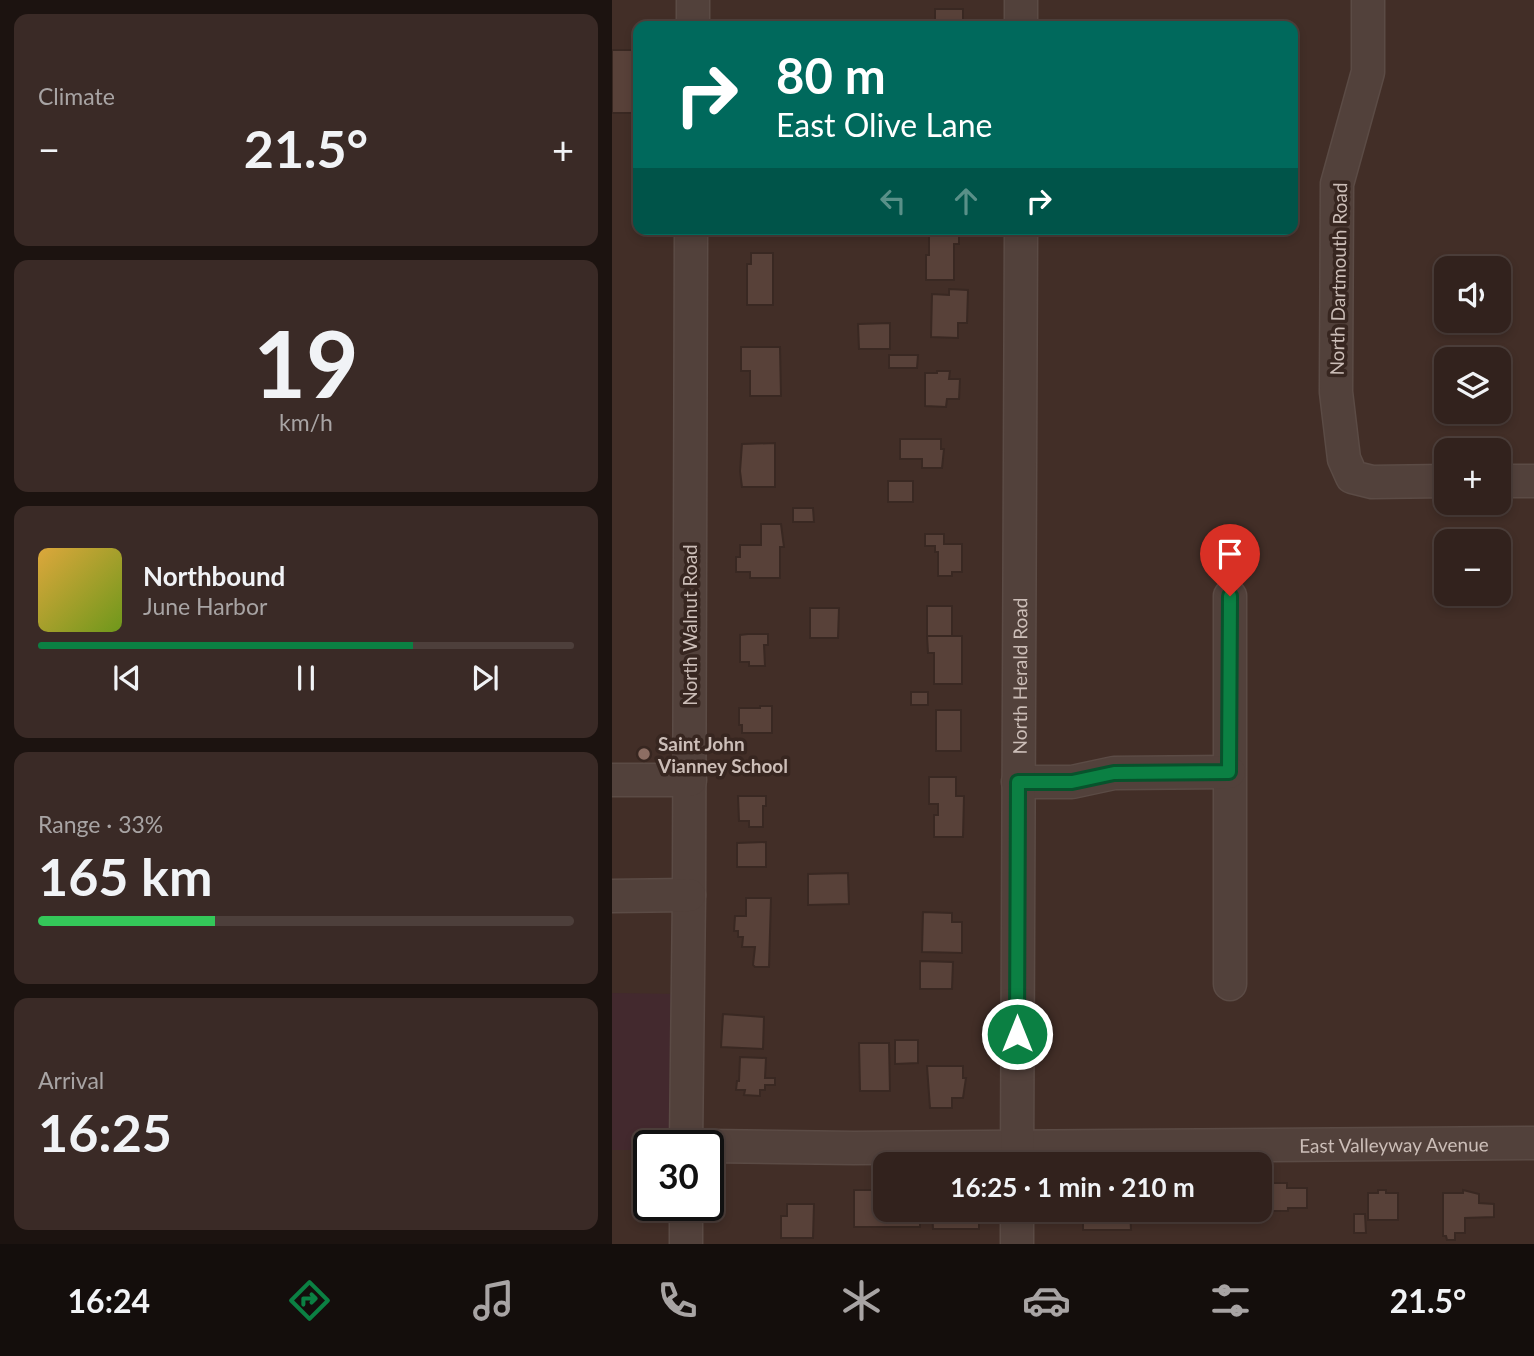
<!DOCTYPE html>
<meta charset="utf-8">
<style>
:root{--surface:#32221d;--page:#3a2a26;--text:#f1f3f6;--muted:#a8a4a4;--line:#4d3f3b;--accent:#0b8043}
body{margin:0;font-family:Lato,sans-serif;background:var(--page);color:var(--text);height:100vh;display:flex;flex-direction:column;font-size:26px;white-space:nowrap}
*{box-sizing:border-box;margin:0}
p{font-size:23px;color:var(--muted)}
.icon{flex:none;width:38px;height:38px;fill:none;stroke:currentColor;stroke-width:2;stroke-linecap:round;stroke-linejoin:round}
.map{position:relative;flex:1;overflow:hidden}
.drawer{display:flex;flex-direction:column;gap:14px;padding:14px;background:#1c1310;width:612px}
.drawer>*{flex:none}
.top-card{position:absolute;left:21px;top:21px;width:665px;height:214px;border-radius:14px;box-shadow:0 4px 10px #0003,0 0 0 2px var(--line);background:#00695c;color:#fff;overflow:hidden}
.fabs{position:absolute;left:822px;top:256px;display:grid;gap:14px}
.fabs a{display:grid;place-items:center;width:77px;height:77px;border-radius:14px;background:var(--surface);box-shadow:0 4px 10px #0003,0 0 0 2px var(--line);font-size:35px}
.speed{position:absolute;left:21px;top:1130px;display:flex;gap:14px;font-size:35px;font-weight:700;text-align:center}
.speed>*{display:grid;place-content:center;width:91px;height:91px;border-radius:50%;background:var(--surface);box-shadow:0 4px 10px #0003,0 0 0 2px var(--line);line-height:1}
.speed .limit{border:4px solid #111;border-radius:10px;background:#fff;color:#111}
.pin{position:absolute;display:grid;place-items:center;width:60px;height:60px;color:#fff;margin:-72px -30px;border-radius:50% 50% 50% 0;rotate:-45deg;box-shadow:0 0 7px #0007}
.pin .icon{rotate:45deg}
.me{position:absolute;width:77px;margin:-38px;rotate:0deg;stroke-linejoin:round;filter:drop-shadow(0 0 5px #0008)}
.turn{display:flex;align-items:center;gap:24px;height:147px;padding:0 28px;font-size:32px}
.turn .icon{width:91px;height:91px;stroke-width:2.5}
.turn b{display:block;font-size:49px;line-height:60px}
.lanes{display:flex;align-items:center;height:66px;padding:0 28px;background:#0003;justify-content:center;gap:35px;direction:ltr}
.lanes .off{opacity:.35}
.big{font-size:52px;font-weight:700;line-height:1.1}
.drawer .widget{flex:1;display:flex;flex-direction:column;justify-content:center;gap:10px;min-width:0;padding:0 24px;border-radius:14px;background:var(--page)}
.drawer .dial{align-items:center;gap:0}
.dial b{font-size:91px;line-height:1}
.song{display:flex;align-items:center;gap:21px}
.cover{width:84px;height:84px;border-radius:10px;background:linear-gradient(135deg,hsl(40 70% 55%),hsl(80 70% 35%))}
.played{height:7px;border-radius:4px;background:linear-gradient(90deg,var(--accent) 70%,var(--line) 70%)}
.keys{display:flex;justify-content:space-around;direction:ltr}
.heat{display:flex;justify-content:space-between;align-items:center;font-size:38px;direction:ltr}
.charge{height:10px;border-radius:5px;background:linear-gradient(90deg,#34c759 33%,var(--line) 0)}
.trip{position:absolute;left:261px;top:1152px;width:399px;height:70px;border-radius:14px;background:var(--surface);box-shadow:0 4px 10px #0003,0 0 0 2px var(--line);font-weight:700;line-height:70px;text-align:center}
.menu{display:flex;height:112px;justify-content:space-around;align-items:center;background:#140e0c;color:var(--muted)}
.menu .icon{width:49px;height:49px}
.menu .current{color:var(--accent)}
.menu b{font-size:32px;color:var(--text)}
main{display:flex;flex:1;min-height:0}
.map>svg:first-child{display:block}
.green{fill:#43292e}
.building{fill:#584139;stroke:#392822;stroke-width:2}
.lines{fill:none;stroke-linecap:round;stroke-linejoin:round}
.minor-casing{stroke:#5b4b45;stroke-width:35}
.minor{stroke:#52413b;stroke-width:32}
.route-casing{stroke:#07532c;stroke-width:18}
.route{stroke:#0b8043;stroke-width:12}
.education-dot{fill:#8d6e63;stroke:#372620;stroke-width:2.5}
.labels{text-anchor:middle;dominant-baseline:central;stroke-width:7;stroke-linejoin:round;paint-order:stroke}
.street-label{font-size:19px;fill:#ccbeb8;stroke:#372620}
.poi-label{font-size:19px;font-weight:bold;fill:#ccbeb8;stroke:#372620;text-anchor:start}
</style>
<main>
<section class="drawer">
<div class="widget"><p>Climate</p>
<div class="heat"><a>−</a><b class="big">21.5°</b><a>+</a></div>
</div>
<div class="widget dial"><b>19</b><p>km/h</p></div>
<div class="widget">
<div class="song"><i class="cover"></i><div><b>Northbound</b><p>June Harbor</p></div></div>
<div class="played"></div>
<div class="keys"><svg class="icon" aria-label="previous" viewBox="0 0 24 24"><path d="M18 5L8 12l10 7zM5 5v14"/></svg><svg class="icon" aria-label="pause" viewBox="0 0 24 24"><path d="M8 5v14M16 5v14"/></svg><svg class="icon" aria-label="next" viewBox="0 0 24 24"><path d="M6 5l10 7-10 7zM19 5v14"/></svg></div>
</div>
<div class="widget"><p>Range · 33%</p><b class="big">165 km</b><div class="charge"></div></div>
<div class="widget"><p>Arrival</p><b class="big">16:25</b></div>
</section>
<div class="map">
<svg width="922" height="1244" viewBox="0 0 922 1244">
<rect width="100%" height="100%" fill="#422e27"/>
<path class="green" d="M0 993 65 994 63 1146H37V1150H0Z"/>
<path class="building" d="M323 9H351V25L323 26Z
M0 50H22L21 113H0Z
M317 229H347V244H342V280H314V255H317Z
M139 253H161V305H135V264H139Z
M337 289 356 290 355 323H346V338L319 337 320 294 337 295Z
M278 323V349H247L246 324Z
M129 347H168L169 396H138V371H129Z
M277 355H306L305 368H277Z
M325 371H338L337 379H348L347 399H335L334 407 313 406V373H325Z
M288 439H329V449H332L330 468H310V459H288Z
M163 443V487H130L128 471 130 444Z
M276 481H301V502H276Z
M181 508H201L202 522H181Z
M149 524H169L172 547H168V578H138V572H124V557H128V545H149Z
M313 534H332V544H350V572H340V576H326V552H323V546H313Z
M315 606H340V636H315Z
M198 608H227L226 638H198Z
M136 634H156V645H152L153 666H137V662H128V635Z
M315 636H350V684H322V653H316Z
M299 692H316V705H299Z
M148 706H160V733H130V725H127V708H148Z
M324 710H349V751H324Z
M317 777H344V796H352L351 837H322V815H326V804H317Z
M126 796H154V806H151V827H137V821H127Z
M154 842V867H125V843Z
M236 873 237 904 196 905V874Z
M134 898H159L157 967H143L141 965 143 947H130L131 937H126V931H122L123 916H134Z
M311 912 340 913V922H350V953L310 952Z
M308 961 341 962 340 989H308Z
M111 1014 152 1017 151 1049 109 1047Z
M283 1040H306V1063L283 1064Z
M247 1043H277L278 1091H248Z
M128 1057 154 1058 153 1078H163V1085H153V1090H148V1096L132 1095 133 1090H124L125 1081H127Z
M315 1066H351V1078H354L351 1098H340V1108H318Z
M648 1183H675V1188H695V1208H676V1211H641V1209H648Z
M242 1190H267V1196H273V1209H308V1227H242Z
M766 1190H774V1193H786V1220H756V1193H766Z
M851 1190 867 1194V1203L882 1204V1217L853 1218V1233H843V1240H835L834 1236H831V1193H851Z
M175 1204H202L201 1238H169V1216H175Z
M320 1209H367V1229H321Z
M467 1209H518L519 1230H471V1218H467Z
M742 1214H753L754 1233H742Z"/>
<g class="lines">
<defs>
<g id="minor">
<path d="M756 0V72L725 184 724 392 732 459 740 477 760 482 835 481"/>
<path d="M81 26V0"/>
<path d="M409 26V0"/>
<path d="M79 229 77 895 74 1146H84"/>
<path d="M887 481H922"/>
<path d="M618 596V984"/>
<path d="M0 780H78"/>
<path d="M406 782H460L502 773 617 772"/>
<path d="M0 896 77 895"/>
<path id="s1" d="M96 1146 242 1148 922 1143"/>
<path id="s2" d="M405 1164 409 229"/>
<path d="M405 1209V1244"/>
<path d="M74 1244V1206"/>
</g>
</defs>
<use href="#minor" class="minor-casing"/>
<use href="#minor" class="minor"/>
</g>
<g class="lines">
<defs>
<path id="route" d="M405 1034 406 782H460L502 773 617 772 618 596"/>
</defs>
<use href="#route" class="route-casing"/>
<use href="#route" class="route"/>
</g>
<circle class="education-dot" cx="32" cy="754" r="7"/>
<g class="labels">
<g class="street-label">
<text transform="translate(726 279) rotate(-89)">North Dartmouth Road</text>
<text transform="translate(77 625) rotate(-90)">North Walnut Road</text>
<text stroke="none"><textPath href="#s2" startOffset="488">North Herald Road</textPath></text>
<text stroke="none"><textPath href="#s1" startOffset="686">East Valleyway Avenue</textPath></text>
</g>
<g class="poi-label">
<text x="46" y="743">Saint John<tspan x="46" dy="22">Vianney School</tspan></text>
</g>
</g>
</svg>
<div class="fabs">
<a><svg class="icon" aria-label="sound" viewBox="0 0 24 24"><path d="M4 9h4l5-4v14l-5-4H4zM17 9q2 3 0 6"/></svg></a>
<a><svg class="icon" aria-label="layers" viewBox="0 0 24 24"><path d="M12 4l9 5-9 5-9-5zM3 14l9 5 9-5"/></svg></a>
<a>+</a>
<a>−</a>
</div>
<div class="speed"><div class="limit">30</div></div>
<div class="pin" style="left:618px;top:596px;background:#d93025"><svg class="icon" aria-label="arrive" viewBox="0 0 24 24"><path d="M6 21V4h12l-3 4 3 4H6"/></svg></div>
<svg class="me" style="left:405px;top:1034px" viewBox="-20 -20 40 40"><circle r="17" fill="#0b8043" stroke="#fff" stroke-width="3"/><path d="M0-11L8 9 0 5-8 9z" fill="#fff"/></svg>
<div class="trip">16:25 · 1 min · 210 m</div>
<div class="top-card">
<div class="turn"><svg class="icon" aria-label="right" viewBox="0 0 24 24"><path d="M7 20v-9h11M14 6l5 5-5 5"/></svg><div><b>80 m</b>East Olive Lane</div></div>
<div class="lanes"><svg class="icon off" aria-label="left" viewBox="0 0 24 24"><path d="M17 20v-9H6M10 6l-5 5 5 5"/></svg><svg class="icon off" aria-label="ahead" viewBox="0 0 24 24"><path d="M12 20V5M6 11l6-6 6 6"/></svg><svg class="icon" aria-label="right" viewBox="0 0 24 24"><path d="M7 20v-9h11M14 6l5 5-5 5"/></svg></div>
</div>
</div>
</main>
<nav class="menu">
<b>16:24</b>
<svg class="icon current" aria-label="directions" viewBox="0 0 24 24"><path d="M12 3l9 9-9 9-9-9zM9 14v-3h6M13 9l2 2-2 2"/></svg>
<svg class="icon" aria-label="music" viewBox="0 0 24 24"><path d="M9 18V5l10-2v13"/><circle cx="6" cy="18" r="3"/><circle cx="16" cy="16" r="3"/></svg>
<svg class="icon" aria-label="phone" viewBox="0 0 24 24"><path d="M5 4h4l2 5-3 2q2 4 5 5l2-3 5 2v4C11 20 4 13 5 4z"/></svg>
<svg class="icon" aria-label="climate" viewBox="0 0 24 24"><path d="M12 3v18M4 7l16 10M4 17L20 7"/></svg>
<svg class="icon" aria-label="car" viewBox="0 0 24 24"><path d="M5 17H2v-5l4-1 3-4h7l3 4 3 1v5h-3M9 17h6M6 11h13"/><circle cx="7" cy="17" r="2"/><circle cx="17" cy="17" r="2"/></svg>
<svg class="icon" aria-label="filters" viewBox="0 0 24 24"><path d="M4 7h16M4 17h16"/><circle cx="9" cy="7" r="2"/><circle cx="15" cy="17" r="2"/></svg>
<b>21.5°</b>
</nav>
